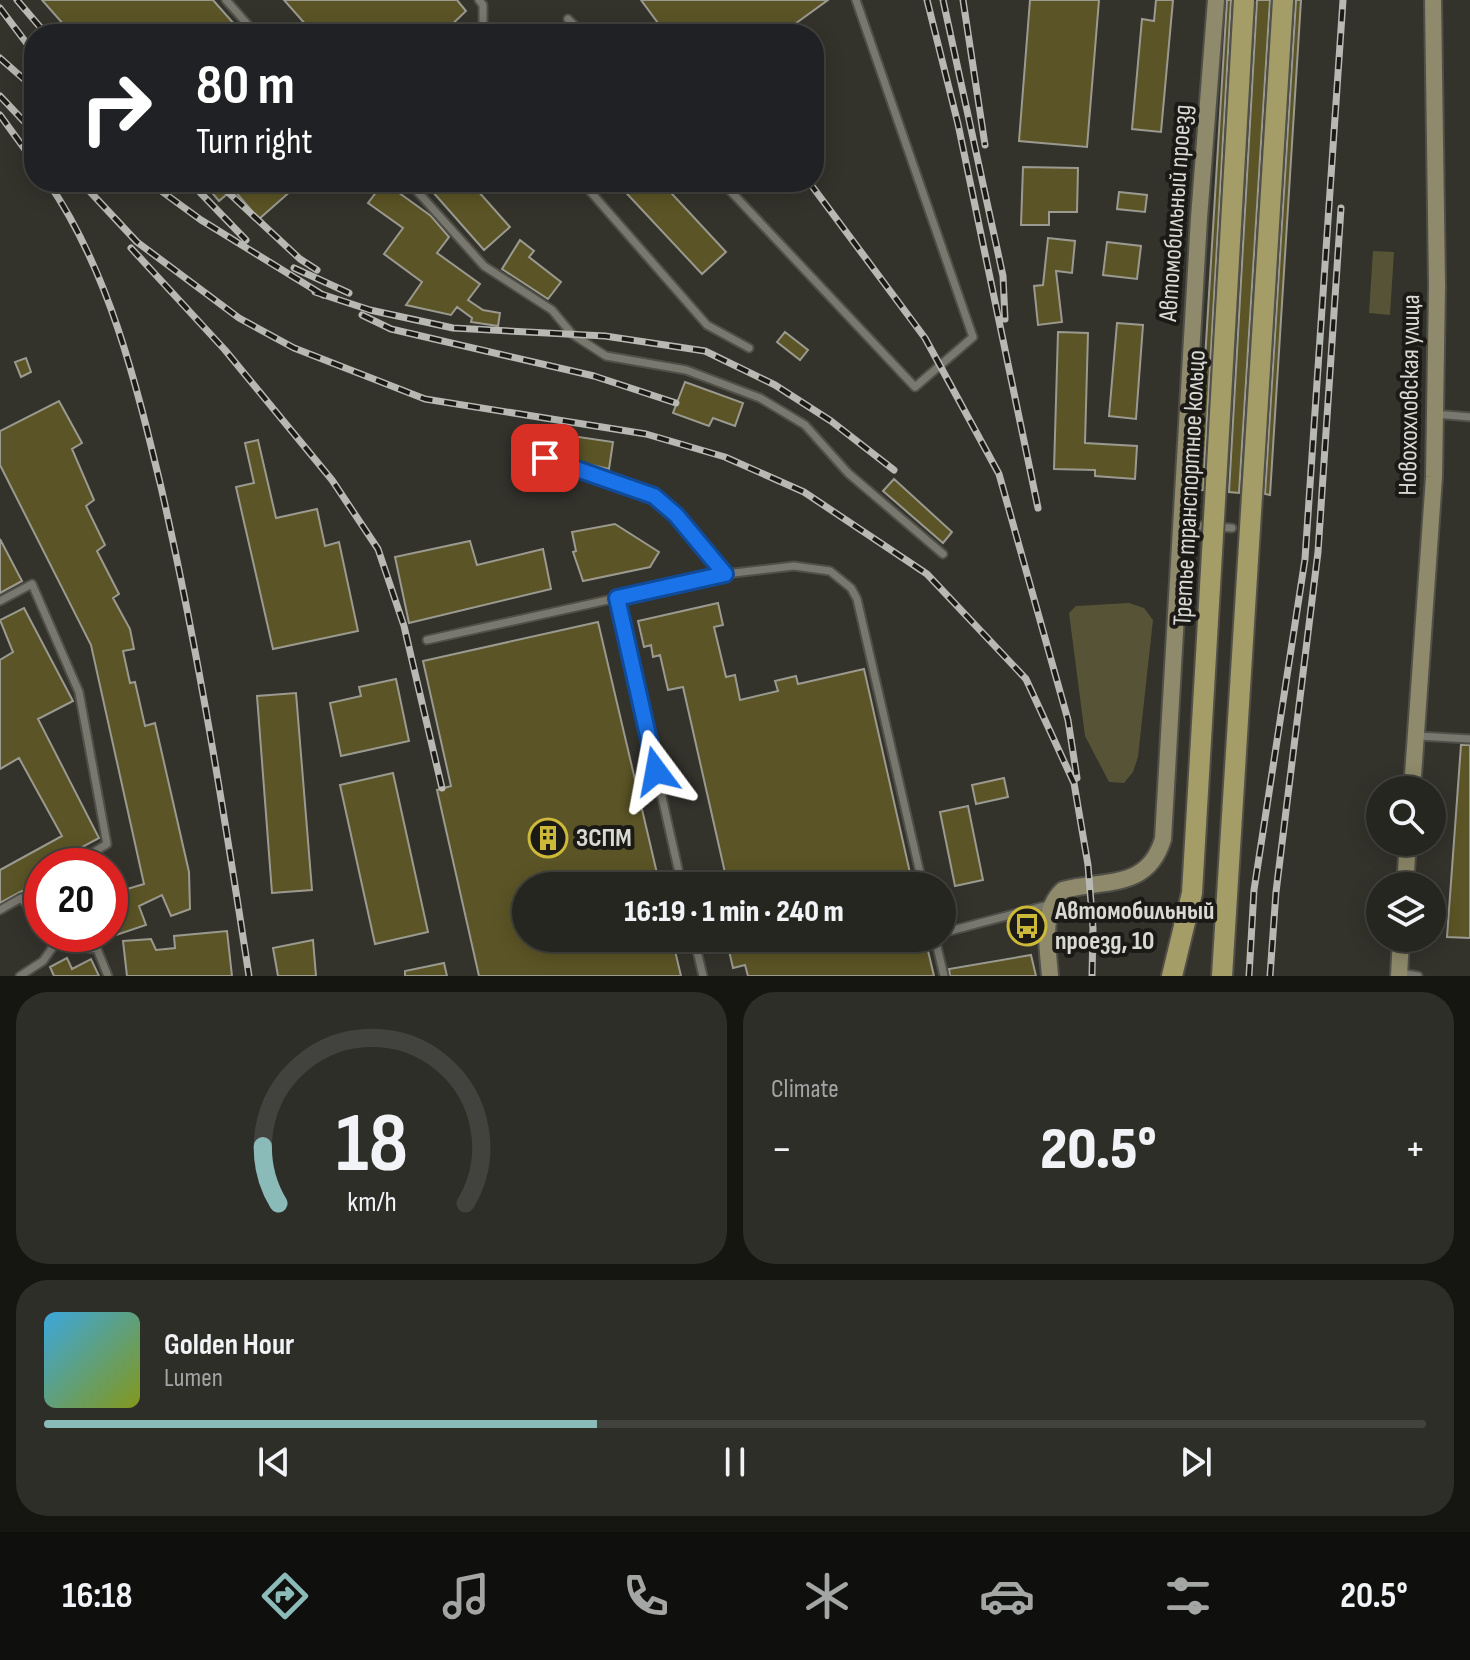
<!DOCTYPE html>
<meta charset="utf-8">
<style>
:root{--surface:#262620;--page:#2e2e29;--text:#f1f3f6;--muted:#a4a5a5;--line:#42433e;--accent:#8bbbb9}
body{margin:0;font-family:"Sofia Sans Condensed",sans-serif;background:var(--page);color:var(--text);height:100vh;display:flex;flex-direction:column;font-size:30px;white-space:nowrap}
*{box-sizing:border-box;margin:0}
p{font-size:26px;color:var(--muted)}
.icon{flex:none;width:44px;height:44px;fill:none;stroke:currentColor;stroke-width:2;stroke-linecap:round;stroke-linejoin:round}
.map{position:relative;height:976px;overflow:hidden}
.panel{display:flex;flex-direction:column;gap:16px;padding:16px;background:#151512;flex:1}
.panel>*{flex:none}
.hud{position:absolute;left:24px;top:24px;width:800px;height:168px;border-radius:32px;box-shadow:0 4px 20px #0003,0 0 0 2px var(--line);background:#202124;color:#fff;overflow:hidden}
.buttons{position:absolute;left:1366px;top:776px;display:grid;gap:16px}
.buttons a{display:grid;place-items:center;width:80px;height:80px;border-radius:50%;background:var(--surface);box-shadow:0 4px 20px #0003,0 0 0 2px var(--line);font-size:40px}
.speed{position:absolute;left:24px;top:848px;display:flex;gap:16px;font-size:40px;font-weight:700;text-align:center}
.speed>*{display:grid;place-content:center;width:104px;height:104px;border-radius:50%;background:var(--surface);box-shadow:0 4px 20px #0003,0 0 0 2px var(--line);line-height:1}
.speed .limit{border:12px solid #d22;background:#fff;color:#111}
.pin{position:absolute;display:grid;place-items:center;width:68px;height:68px;color:#fff;margin:-34px;border-radius:16px;box-shadow:0 4px 12px #0006}
.me{position:absolute;width:88px;margin:-44px;rotate:347deg;stroke-linejoin:round;filter:drop-shadow(0 0 6px #0008)}
.turn{display:flex;align-items:center;gap:28px;height:168px;padding:0 40px;font-size:36px}
.turn .icon{width:104px;height:104px;stroke-width:2.5}
.turn b{display:block;font-size:56px;line-height:68px}
.big{font-size:60px;font-weight:800;line-height:1.1}
.panel .tile{flex:1;display:flex;flex-direction:column;justify-content:center;gap:12px;min-width:0;padding:0 28px;border-radius:32px;background:var(--page)}
.panel .dial{align-items:center;gap:0}
.dial svg{height:208px;overflow:visible;fill:none;stroke:var(--line);stroke-width:7;stroke-linecap:round;text-anchor:middle}
.dial text{fill:var(--text);stroke:none}
.song{display:flex;align-items:center;gap:24px}
.cover{width:96px;height:96px;border-radius:12px;background:linear-gradient(135deg,hsl(200 70% 55%),hsl(70 70% 35%))}
.played{height:8px;border-radius:4px;background:linear-gradient(90deg,var(--accent) 40%,var(--line) 40%)}
.keys{display:flex;justify-content:space-around;direction:ltr}
.heat{display:flex;justify-content:space-between;align-items:center;font-size:44px;direction:ltr}
.panel .tiles{flex:1;display:grid;gap:16px;grid-template-columns:1fr 1fr}
.tile:last-child{grid-column:span 2}
.trip{position:absolute;left:512px;top:872px;width:444px;height:80px;border-radius:40px;background:var(--surface);box-shadow:0 4px 20px #0003,0 0 0 2px var(--line);font-weight:800;line-height:80px;text-align:center}
.dock{display:flex;height:128px;justify-content:space-around;align-items:center;background:#0f0f0d;color:var(--muted)}
.dock .icon{width:56px;height:56px}
.dock .current{color:var(--accent)}
.dock b{font-size:36px;color:var(--text)}
.map>svg:first-child{display:block}
.green{fill:#575336}
.building{fill:#5b5426;stroke:#9b9a90;stroke-width:2}
.lines{fill:none;stroke-linecap:round;stroke-linejoin:round}
.lane-casing{stroke:#505049;stroke-width:11}
.secondary-casing{stroke:#505049;stroke-width:20}
.primary-casing{stroke:#505049;stroke-width:24}
.lane{stroke:#79786f;stroke-width:7}
.secondary{stroke:#8f8a6b;stroke-width:16}
.primary{stroke:#a59d68;stroke-width:20}
.rail-casing{stroke:#b9b9b4;stroke-width:7}
.rail{stroke:#1b1a16;stroke-width:4;stroke-dasharray:12;stroke-linecap:butt}
.primary-bridge-casing{stroke:#505049;stroke-width:24;stroke-linecap:butt}
.primary-bridge{stroke:#a59d68;stroke-width:20}
.route-casing{stroke:#114b97;stroke-width:20}
.route{stroke:#1a73e8;stroke-width:14}
.labels{text-anchor:middle;dominant-baseline:central;stroke-width:8;stroke-linejoin:round;paint-order:stroke}
.street-label{font-size:26px;fill:#dadad5;stroke:#1b1a16}
.poi-label{font-size:26px;font-weight:bold;fill:#dadad5;stroke:#1b1a16;text-anchor:start}
</style>
<div class="map">
<svg width="1470" height="976" viewBox="0 0 1470 976">
<rect width="100%" height="100%" fill="#33322b"/>
<path class="green" d="M1373 251 1394 252 1390 315 1369 313Z
M1129 603 1144 608 1153 620 1138 757 1133 772 1124 783 1109 782 1085 736 1069 613 1076 606Z"/>
<path class="building" d="M42 0H213L243 34H72Z
M284 0H457L466 11 442 34H314Z
M641 0H828L781 34H666Z
M1030 0H1099L1087 147 1019 141Z
M1156 0H1173L1161 132 1132 129 1142 19 1154 21Z
M1227 0H1231L1203 490H1197Z
M1257 0H1270L1239 493 1229 492Z
M1296 0H1301L1270 495 1265 494Z
M1023 167 1078 168 1077 212H1049V225H1021Z
M203 182H301L259 219 233 189 219 201Z
M384 182 431 216 449 237 437 253 480 284 468 300 483 310 500 313 498 326 471 322 472 318 457 307 451 315 406 305 422 282 384 254 403 228 368 203Z
M424 182H470L510 227 484 250Z
M616 182H661L726 252 702 274Z
M1119 192 1147 195 1145 212 1117 209Z
M1048 238 1075 241 1072 273 1056 271 1062 322 1038 325 1034 286 1043 285Z
M520 240 534 251 529 257 561 282 548 299 502 269Z
M1107 242 1141 246 1137 279 1103 275Z
M1117 323 1143 325 1136 419 1109 416Z
M785 332 808 350 800 360 777 342Z
M1058 332 1088 333 1085 443 1137 446 1135 479 1095 476V470L1054 469Z
M26 358 31 372 21 377 15 362Z
M685 382 743 403 735 426 713 418 709 426 673 413Z
M59 401 82 443 72 449 94 500 86 506 105 545 97 551 119 594 113 598 130 629 134 649 123 651 130 683 135 682 145 726 155 723 189 872 190 909 171 916 162 895 139 906 146 925 110 937V894L144 884 91 645 0 465V431Z
M565 435 613 442 609 469 562 458Z
M258 440 276 518 317 509 325 546 339 542 358 631 273 649 236 487 254 483 245 443Z
M894 479 952 532 943 543 883 491Z
M615 524 659 552 650 567 583 581 573 552 576 551 572 532Z
M0 539 22 581 0 593Z
M470 541 477 565 543 549 551 589 409 623 395 557Z
M718 603 723 625 714 627 726 677 735 675 740 700 778 691 775 681 796 676 798 684 864 669 913 886H728L683 687 668 690 660 655 653 657 651 645 644 647 638 621Z
M24 608 73 701 38 719 99 838 56 861 60 866H42V905L22 891 0 903V870L62 836 19 758 0 769V660L13 652 0 620Z
M598 622 660 886H526V938H672L681 976H479L437 790 451 786 423 661Z
M396 679 409 741 341 756 330 703 361 696 359 687Z
M296 693 312 890 272 893 257 696Z
M1461 745H1470V938L1447 937Z
M393 773 428 932 375 944 340 785Z
M1004 778 1008 797 976 804 972 785Z
M968 806 983 880 955 886 940 812Z
M227 931 232 976H127L123 941 151 939 156 950 175 948 174 936Z
M726 938H925L934 976H748L745 965 733 968Z
M313 940 316 976H278L273 948Z
M1031 955 1036 976H950L949 969Z
M67 958 72 969 91 959 99 976H54L50 967Z
M444 963 447 976H405V971Z"/>
<g class="lines">
<defs>
<path id="lane" d="M226 0 256 34
M479 0 483 5V34
M568 19 583 34
M409 182 484 266 552 310 572 334 606 356 686 370 760 398 805 425 848 473 943 554
M582 182 707 325 749 348
M722 182 915 387 973 337 856 0
M1435 414 1470 417
M525 459C549 458 632 483 654 496 683 513 704 549 725 574
M1183 525 1232 528
M617 598 682 886
M0 601 32 584 79 692 107 844 76 863
M427 640 725 574 794 566 830 571 851 588 857 599 923 886
M1418 736 1470 739
M0 910 21 898 42 922
M942 933 1052 904
M694 938 703 976
M935 938 944 976
M55 944 97 949 108 976
M1401 973 1418 976
M20 976 43 961 55 944 49 934"/>
<path id="secondary" d="M1412 790 1434 477 1437 286 1433 0
M1405 886 1408 842
M1050 976C1048 948 1040 911 1063 890 1105 879 1148 890 1163 839L1199 218 1216 0
M1399 976 1401 938"/>
<path id="primary" d="M1172 976 1192 893 1210 587
M1222 976 1283 0"/>
</defs>
<use href="#lane" class="lane-casing"/>
<use href="#secondary" class="secondary-casing"/>
<use href="#primary" class="primary-casing"/>
<use href="#lane" class="lane"/>
<use href="#secondary" class="secondary"/>
<use href="#primary" class="primary"/>
<defs>
<path id="rail" d="M17 0 46 34
M927 0 958 124 1038 508
M943 0 1003 276 1005 319
M963 0 985 145
M0 8 34 53
M0 58 34 88
M0 96 34 132
M0 115 34 162
M48 182C109 271 136 383 161 487 198 649 224 812 249 976
M81 182 137 242 239 318 294 348 425 399 646 434 725 457 804 492 927 574 1026 679 1074 783 1088 865 1093 928 1092 976
M149 182 201 220 323 295
M190 182 246 240
M217 182 300 259 317 270
M809 182 925 338 999 474 1068 720 1077 778
M131 248 225 350 332 480 378 549 404 626 442 788
M294 268 349 293
M315 292 370 310 453 328 605 336 705 351 775 385 831 421 894 470
M362 315 391 329 594 376 676 403
M1249 976 1254 890 1305 559 1343 0
M1270 976 1276 892 1318 552 1341 208"/>
</defs>
<use href="#rail" class="rail-casing"/>
<use href="#rail" class="rail"/>
<defs>
<path id="primary-bridge" d="M1210 587 1244 0"/>
</defs>
<use href="#primary-bridge" class="primary-bridge-casing"/>
<use href="#primary-bridge" class="primary-bridge"/>
</g>
<g class="lines">
<defs>
<path id="route" d="M545 458 654 496 676 515 725 574 617 598 656 771"/>
</defs>
<use href="#route" class="route-casing"/>
<use href="#route" class="route"/>
</g>
<defs>
<symbol id="building-ring" viewBox="-11 -11 22 22"><circle r="9.5" fill="#1b1a16" stroke="#ccb939" stroke-width="1.5"/><path d="M-4-6H4V6H1V3H-1V6H-4ZM-2.5-4.3h1.7v1.8h-1.7ZM.8-4.3h1.7v1.8H.8ZM-2.5-1h1.7V.8h-1.7ZM.8-1h1.7V.8H.8Z" fill="#ccb939"/></symbol>
<symbol id="bus-ring" viewBox="-11 -11 22 22"><circle r="9.5" fill="#1b1a16" stroke="#ccb939" stroke-width="1.5"/><path d="M-5-6H5V4H4V6H2V4H-2V6H-4V4H-5ZM-3.5-4V0h7V-4ZM-3.5 1.2v1.5H-2V1.2ZM2 1.2v1.5H3.5V1.2Z" fill="#ccb939"/></symbol>
</defs>
<g fill-rule="evenodd">
<use href="#building-ring" x="526" y="816" width="44" height="44"/>
<use href="#bus-ring" x="1005" y="904" width="44" height="44"/>
</g>
<g class="labels">
<g class="street-label">
<text transform="translate(1176 213) rotate(-86)">Автомобильный проезд</text>
<text transform="translate(1410 395) rotate(-89)">Новохохловская улица</text>
<text transform="translate(1190 488) rotate(-87)">Третье транспортное кольцо</text>
</g>
<g class="poi-label">
<text x="576" y="838">ЗСПМ</text>
<text x="1055" y="911">Автомобильный<tspan x="1055" dy="30">проезд, 10</tspan></text>
</g>
</g>
</svg>
<div class="buttons">
<a><svg class="icon" aria-label="search" viewBox="0 0 24 24"><circle cx="10" cy="10" r="6"/><path d="M15 15l6 6"/></svg></a>
<a><svg class="icon" aria-label="layers" viewBox="0 0 24 24"><path d="M12 4l9 5-9 5-9-5zM3 14l9 5 9-5"/></svg></a>
</div>
<div class="speed"><div class="limit">20</div></div>
<div class="pin" style="left:545px;top:458px;background:#d93025"><svg class="icon" aria-label="arrive" viewBox="0 0 24 24"><path d="M6 21V4h12l-3 4 3 4H6"/></svg></div>
<svg class="me" style="left:656px;top:771px" viewBox="-20 -20 40 40"><path d="M0-17L14 15 0 8-14 15z" fill="#1a73e8" stroke="#fff" stroke-width="4"/></svg>
<div class="trip">16:19 · 1 min · 240 m</div>
<div class="hud">
<div class="turn"><svg class="icon" aria-label="right" viewBox="0 0 24 24"><path d="M7 20v-9h11M14 6l5 5-5 5"/></svg><div><b>80 m</b>Turn right</div></div>
</div>
</div>
<section class="panel">
<div class="tiles">
<div class="tile dial"><svg viewBox="0 0 100 80">
<path d="M14 69A42 42 0 1 1 86 69"/>
<path d="M14 69A42 42 0 0 1 8 47" stroke="#8bbbb9"/>
<text x="50" y="56" font-size="32" font-weight="700">18</text>
<text x="50" y="72" font-size="11">km/h</text>
</svg></div>
<div class="tile"><p>Climate</p>
<div class="heat"><a>−</a><b class="big">20.5°</b><a>+</a></div>
</div>
<div class="tile">
<div class="song"><i class="cover"></i><div><b>Golden Hour</b><p>Lumen</p></div></div>
<div class="played"></div>
<div class="keys"><svg class="icon" aria-label="previous" viewBox="0 0 24 24"><path d="M18 5L8 12l10 7zM5 5v14"/></svg><svg class="icon" aria-label="pause" viewBox="0 0 24 24"><path d="M8 5v14M16 5v14"/></svg><svg class="icon" aria-label="next" viewBox="0 0 24 24"><path d="M6 5l10 7-10 7zM19 5v14"/></svg></div>
</div>
</div>
</section>
<nav class="dock">
<b>16:18</b>
<svg class="icon current" aria-label="directions" viewBox="0 0 24 24"><path d="M12 3l9 9-9 9-9-9zM9 14v-3h6M13 9l2 2-2 2"/></svg>
<svg class="icon" aria-label="music" viewBox="0 0 24 24"><path d="M9 18V5l10-2v13"/><circle cx="6" cy="18" r="3"/><circle cx="16" cy="16" r="3"/></svg>
<svg class="icon" aria-label="phone" viewBox="0 0 24 24"><path d="M5 4h4l2 5-3 2q2 4 5 5l2-3 5 2v4C11 20 4 13 5 4z"/></svg>
<svg class="icon" aria-label="climate" viewBox="0 0 24 24"><path d="M12 3v18M4 7l16 10M4 17L20 7"/></svg>
<svg class="icon" aria-label="car" viewBox="0 0 24 24"><path d="M5 17H2v-5l4-1 3-4h7l3 4 3 1v5h-3M9 17h6M6 11h13"/><circle cx="7" cy="17" r="2"/><circle cx="17" cy="17" r="2"/></svg>
<svg class="icon" aria-label="filters" viewBox="0 0 24 24"><path d="M4 7h16M4 17h16"/><circle cx="9" cy="7" r="2"/><circle cx="15" cy="17" r="2"/></svg>
<b>20.5°</b>
</nav>
